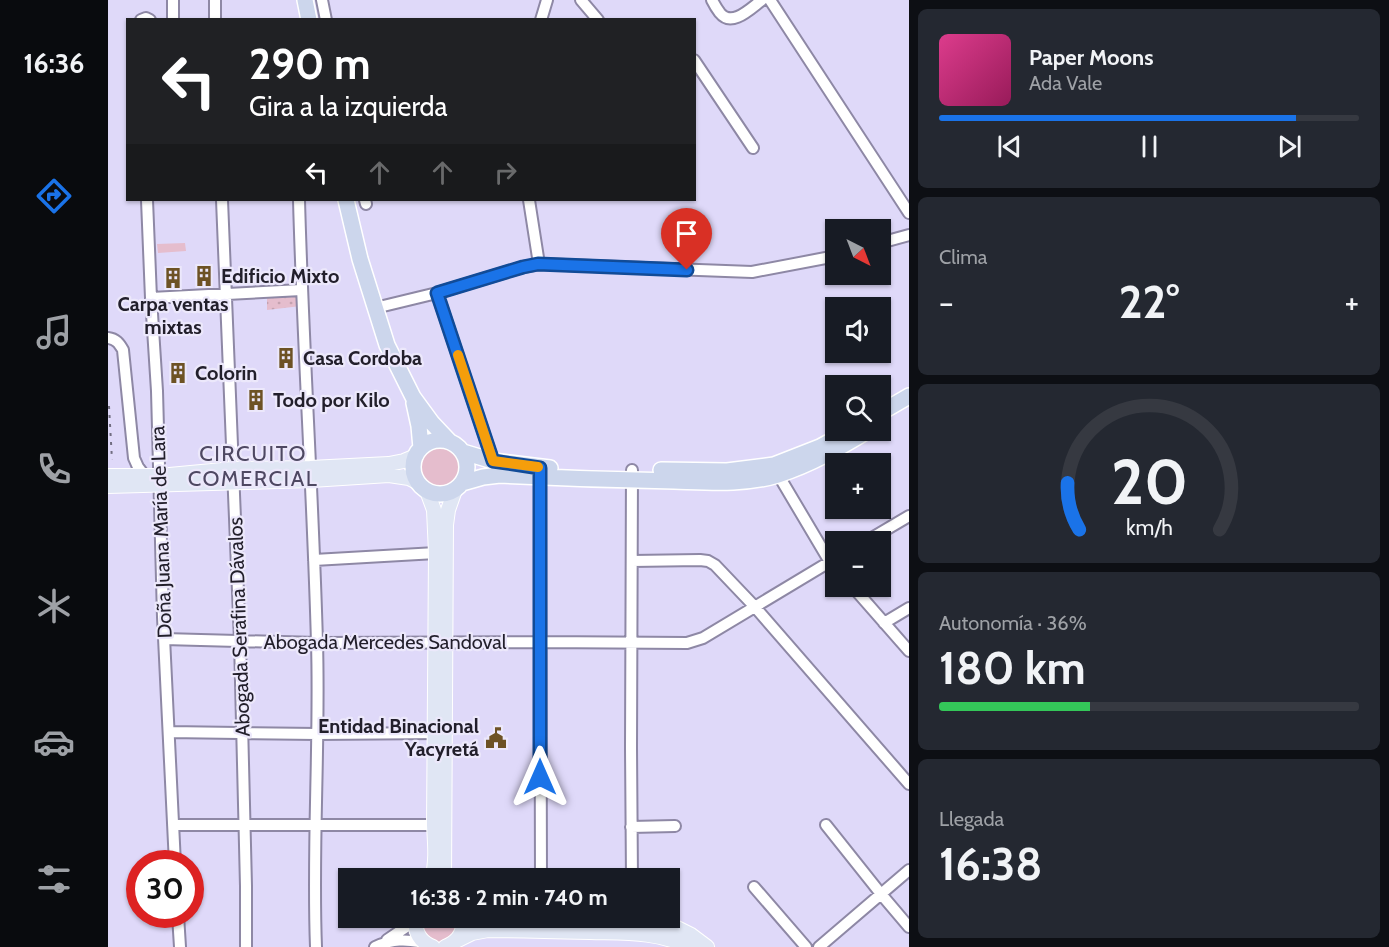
<!DOCTYPE html>
<html lang="es">
<meta charset="utf-8">
<style>
:root{--surface:#171b24;--page:#242831;--text:#f1f3f6;--muted:#9ea1a6;--line:#363941;--accent:#1a73e8}
body{margin:0;font-family:Cabin,sans-serif;background:var(--page);color:var(--text);height:100vh;display:flex;flex-direction:column;font-size:22px;white-space:nowrap}
*{box-sizing:border-box;margin:0}
p{font-size:20px;color:var(--muted)}
.icon{flex:none;width:33px;height:33px;fill:none;stroke:currentColor;stroke-width:2;stroke-linecap:round;stroke-linejoin:round}
.map{position:relative;flex:1;overflow:hidden}
.side{display:flex;flex-direction:column;gap:9px;padding:9px;background:#0d0f14;width:480px}
.side>*{flex:none}
.top-card{position:absolute;left:18px;top:18px;width:570px;height:183px;border-radius:0px;box-shadow:0 2px 4px #0004;background:#202124;color:#fff;overflow:hidden}
.needle{width:39px;rotate:138deg}
.controls{position:absolute;left:717px;top:219px;display:grid;gap:12px}
.controls a{display:grid;place-items:center;width:66px;height:66px;border-radius:0px;background:var(--surface);box-shadow:0 2px 4px #0004;font-size:30px}
.speed{position:absolute;left:18px;top:850px;display:flex;gap:12px;font-size:30px;font-weight:700;text-align:center}
.speed>*{display:grid;place-content:center;width:78px;height:78px;border-radius:50%;background:var(--surface);box-shadow:0 2px 4px #0004;line-height:1}
.speed .limit{border:9px solid #d22;background:#fff;color:#111}
.pin{position:absolute;display:grid;place-items:center;width:51px;height:51px;color:#fff;margin:-62px -26px;border-radius:50% 50% 50% 0;rotate:-45deg;box-shadow:0 0 6px #0007}
.pin .icon{rotate:45deg}
.me{position:absolute;width:66px;margin:-33px;rotate:0deg;stroke-linejoin:round;filter:drop-shadow(0 0 4px #0008)}
.turn{display:flex;align-items:center;gap:21px;height:126px;padding:0 24px;font-size:27px}
.turn .icon{width:78px;height:78px;stroke-width:2.5}
.turn b{display:block;font-size:42px;line-height:51px}
.lanes{display:flex;align-items:center;height:57px;padding:0 24px;background:#0003;justify-content:center;gap:30px;direction:ltr}
.lanes .off{opacity:.35}
.big{font-size:45px;font-weight:800;line-height:1.1}
.side .tile{flex:1;display:flex;flex-direction:column;justify-content:center;gap:9px;min-width:0;padding:0 21px;border-radius:9px;background:var(--page)}
.side .dial{align-items:center;gap:0}
.dial svg{height:156px;overflow:visible;fill:none;stroke:var(--line);stroke-width:7;stroke-linecap:round;text-anchor:middle}
.dial text{fill:var(--text);stroke:none}
.song{display:flex;align-items:center;gap:18px}
.cover{width:72px;height:72px;border-radius:9px;background:linear-gradient(135deg,hsl(330 70% 55%),hsl(330 70% 35%))}
.played{height:6px;border-radius:3px;background:linear-gradient(90deg,var(--accent) 85%,var(--line) 85%)}
.keys{display:flex;justify-content:space-around;direction:ltr}
.heat{display:flex;justify-content:space-between;align-items:center;font-size:33px;direction:ltr}
.charge{height:9px;border-radius:4px;background:linear-gradient(90deg,#34c759 36%,var(--line) 0)}
.trip{position:absolute;left:230px;top:868px;width:342px;height:60px;border-radius:0px;background:var(--surface);box-shadow:0 2px 4px #0004;font-weight:800;line-height:60px;text-align:center}
main{display:flex;flex:1;min-height:0}
.tab-bar{display:flex;flex-direction:column;width:108px;justify-content:space-around;align-items:center;background:#090b0e;color:var(--muted)}
.tab-bar .icon{width:42px;height:42px}
.tab-bar .on{color:var(--accent)}
.tab-bar b{font-size:27px;color:var(--text)}
.map>svg:first-child{display:block}
.grass{fill:url(#grass-dots)}
.green{fill:#e5bdcd}
.lines{fill:none;stroke-linecap:round;stroke-linejoin:round}
.minor-casing{stroke:#8e88a5;stroke-width:14}
.major-casing{stroke:#fff;stroke-width:16}
.highway-casing{stroke:#fff;stroke-width:18}
.minor{stroke:#fff;stroke-width:10}
.major{stroke:#e0e6f4;stroke-width:14}
.highway{stroke:#ccd6ec;stroke-width:15}
.rail{stroke:#716d81;stroke-width:2;stroke-dasharray:3 6;stroke-linecap:butt}
.route-casing{stroke:#114b97;stroke-width:15}
.route{stroke:#1a73e8;stroke-width:10}
.slow{stroke:#f59e0b;stroke-width:10}
.labels{text-anchor:middle;dominant-baseline:central;stroke-width:4.5;stroke-linejoin:round;paint-order:stroke}
.poi-label{font-size:20px;font-weight:bold;fill:#221f2b;stroke:#ece8fb;text-anchor:start}
.street-label{font-size:20px;fill:#221f2b;stroke:#ece8fb}
.quarter-label{font-size:22px;letter-spacing:1.5px;fill:#4e4862;stroke:#ece8fb}
</style>
<main>
<nav class="tab-bar">
<b>16:36</b>
<svg class="icon on" aria-label="directions" viewBox="0 0 24 24"><path d="M12 3l9 9-9 9-9-9zM9 14v-3h6M13 9l2 2-2 2"/></svg>
<svg class="icon" aria-label="music" viewBox="0 0 24 24"><path d="M9 18V5l10-2v13"/><circle cx="6" cy="18" r="3"/><circle cx="16" cy="16" r="3"/></svg>
<svg class="icon" aria-label="phone" viewBox="0 0 24 24"><path d="M5 4h4l2 5-3 2q2 4 5 5l2-3 5 2v4C11 20 4 13 5 4z"/></svg>
<svg class="icon" aria-label="climate" viewBox="0 0 24 24"><path d="M12 3v18M4 7l16 10M4 17L20 7"/></svg>
<svg class="icon" aria-label="car" viewBox="0 0 24 24"><path d="M5 17H2v-5l4-1 3-4h7l3 4 3 1v5h-3M9 17h6M6 11h13"/><circle cx="7" cy="17" r="2"/><circle cx="17" cy="17" r="2"/></svg>
<svg class="icon" aria-label="filters" viewBox="0 0 24 24"><path d="M4 7h16M4 17h16"/><circle cx="9" cy="7" r="2"/><circle cx="15" cy="17" r="2"/></svg>
</nav>
<div class="map">
<svg width="801" height="947" viewBox="0 0 801 947">
<defs>
<pattern id="grass-dots" width="8" height="8" patternUnits="userSpaceOnUse" patternTransform="scale(1.5)"><rect width="8" height="8" fill="#e5bdcd"/><path d="M2 2h.1M6 6h.1" fill="none" stroke="#c4a2b0" stroke-width="1.8" stroke-linecap="round"/></pattern>
</defs>
<rect width="100%" height="100%" fill="#dfd9f9"/>
<path class="grass" d="M192 295 193 306 159 310V297Z"/>
<path class="green" d="M77 243 78 251 50 253 49 244Z
M310 468a22 22 0 1 1 44 0a22 22 0 1 1-44 0Z
M311 918H351L352 927 341 943 328 945 315 939Z"/>
<g class="lines">
<defs>
<path id="minor" d="M214 0 218 20
M473 0 490 20
M604 0C606 4 609 9 612 13 624 28 643 8 654 0
M662 0 801 213
M33 20 38 18 42 20
M65 20V0
M107 20V0
M433 20 439 0
M586 60 645 148
M39 200 43 298 49 391 55 617 67 864
M114 200 132 641 138 886V947
M191 200C195 348 205 495 209 643 212 745 204 846 208 947
M257 200 258 204
M421 200 431 264
M772 243 801 235
M329 293 385 461
M43 298 193 290
M267 308 329 293 415 267 431 264 644 272 728 256
M0 338C8 339 11 343 15 350L26 458 30 467 36 475
M524 470 523 748 524 879
M432 471 433 879
M668 471 722 562 728 568
M757 542 801 516
M206 560 328 553
M524 561 592 560 600 561 607 565 647 607 801 784
M744 586 801 651
M776 623 801 608
M56 639 209 643 432 642 579 643 595 638 728 558
M61 732 209 734 334 733
M65 825H333
M718 825 773 894 801 927
M523 827 567 826
M646 887 698 947
M70 915 72 947
M279 940 307 921
M267 947C284 939 298 939 316 943
M711 947 801 870"/>
<path id="major" d="M0 476H51L125 469 202 468 281 464 296 461 308 456
M0 486 203 480 281 475 301 478 309 482
M319 491 326 510 328 553 326 825C327 843 329 861 324 879
M336 879 338 525 340 510 347 490
M308 918C306 932 312 942 325 947
M375 918 525 921 553 923 565 926 583 935 599 947
M348 941 364 933 380 930C414 930 448 931 482 932 516 933 549 931 581 947
M337 947C350 942 357 932 355 918"/>
<path id="highway" d="M197 0 201 20
M238 200 252 259 279 345 305 397 324 423 341 441
M306 403 311 426 313 448
M772 413 801 396
M305 467a27 27 0 1 1 54 0a27 27 0 1 1-54 0Z
M355 452 385 461 442 468
M553 470 619 471 666 465 712 447 743 430
M354 483 375 477 392 475C450 478 508 480 566 481 600 482 637 485 670 475 704 464 731 448 761 430"/>
</defs>
<use href="#minor" class="minor-casing"/>
<use href="#major" class="major-casing"/>
<use href="#highway" class="highway-casing"/>
<use href="#minor" class="minor"/>
<use href="#major" class="major"/>
<use href="#highway" class="highway"/>
<path class="rail" d="M1 406 4 460"/>
</g>
<g class="lines">
<defs>
<path id="route" d="M432 777V468L385 461 329 293 415 267 430 264 579 270"/>
</defs>
<use href="#route" class="route-casing"/>
<use href="#route" class="route"/>
<path class="slow" d="M350 355 385 461 430 467"/>
</g>
<defs>
<symbol id="building-bare" viewBox="-9 -9 18 18"><path d="M-4-6H4V6H1V3H-1V6H-4ZM-2.5-4.3h1.7v1.8h-1.7ZM.8-4.3h1.7v1.8H.8ZM-2.5-1h1.7V.8h-1.7ZM.8-1h1.7V.8H.8Z" fill="#6d5224" stroke="#ece8fb" stroke-width="2.5" paint-order="stroke"/></symbol>
<symbol id="civic-bare" viewBox="-9 -9 18 18"><path d="M-.6-6.5H3V-4.5H.6V-3L4-1V1h2V6H-6V1h2V-1L-.6-3ZM-1.2 2.5V6h2.4V2.5Z" fill="#6d5224" stroke="#ece8fb" stroke-width="2.5" paint-order="stroke"/></symbol>
</defs>
<g fill-rule="evenodd">
<use href="#building-bare" x="81" y="261" width="30" height="30"/>
<use href="#building-bare" x="50" y="263" width="30" height="30"/>
<use href="#building-bare" x="163" y="343" width="30" height="30"/>
<use href="#building-bare" x="55" y="358" width="30" height="30"/>
<use href="#building-bare" x="133" y="385" width="30" height="30"/>
<use href="#civic-bare" x="373" y="723" width="30" height="30"/>
</g>
<g class="labels">
<g class="poi-label">
<text x="113" y="276">Edificio Mixto</text>
<text x="65" y="304" text-anchor="middle">Carpa ventas<tspan x="65" dy="23">mixtas</tspan></text>
<text x="195" y="358">Casa Cordoba</text>
<text x="87" y="373">Colorin</text>
<text x="165" y="400">Todo por Kilo</text>
<text x="371" y="726" text-anchor="end">Entidad Binacional<tspan x="371" dy="23">Yacyretá</tspan></text>
</g>
<g class="street-label">
<text transform="translate(53 532) rotate(-92)">Doña Juana María de Lara</text>
<text transform="translate(131 627) rotate(-92)">Abogada Serafina Dávalos</text>
<text x="277" y="642">Abogada Mercedes Sandoval</text>
</g>
<g class="quarter-label">
<text x="145" y="453">CIRCUITO<tspan x="145" dy="25">COMERCIAL</tspan></text>
</g>
</g>
</svg>
<div class="controls">
<a><svg class="needle" viewBox="-14 -14 28 28"><path d="M0-13l5 13h-10z" fill="#e53935"/><path d="M0 13l5-13h-10z" fill="#9ea1a6"/></svg></a>
<a><svg class="icon" aria-label="sound" viewBox="0 0 24 24"><path d="M4 9h4l5-4v14l-5-4H4zM17 9q2 3 0 6"/></svg></a>
<a><svg class="icon" aria-label="search" viewBox="0 0 24 24"><circle cx="10" cy="10" r="6"/><path d="M15 15l6 6"/></svg></a>
<a>+</a>
<a>−</a>
</div>
<div class="speed"><div class="limit">30</div></div>
<div class="pin" style="left:579px;top:270px;background:#d93025"><svg class="icon" aria-label="arrive" viewBox="0 0 24 24"><path d="M6 21V4h12l-3 4 3 4H6"/></svg></div>
<svg class="me" style="left:432px;top:777px" viewBox="-20 -20 40 40"><path d="M0-17L14 15 0 8-14 15z" fill="#1a73e8" stroke="#fff" stroke-width="4"/></svg>
<div class="trip">16:38 · 2 min · 740 m</div>
<div class="top-card">
<div class="turn"><svg class="icon" aria-label="left" viewBox="0 0 24 24"><path d="M17 20v-9H6M10 6l-5 5 5 5"/></svg><div><b>290 m</b>Gira a la izquierda</div></div>
<div class="lanes"><svg class="icon" aria-label="left" viewBox="0 0 24 24"><path d="M17 20v-9H6M10 6l-5 5 5 5"/></svg><svg class="icon off" aria-label="ahead" viewBox="0 0 24 24"><path d="M12 20V5M6 11l6-6 6 6"/></svg><svg class="icon off" aria-label="ahead" viewBox="0 0 24 24"><path d="M12 20V5M6 11l6-6 6 6"/></svg><svg class="icon off" aria-label="right" viewBox="0 0 24 24"><path d="M7 20v-9h11M14 6l5 5-5 5"/></svg></div>
</div>
</div>
<section class="side">
<div class="tile">
<div class="song"><i class="cover"></i><div><b>Paper Moons</b><p>Ada Vale</p></div></div>
<div class="played"></div>
<div class="keys"><svg class="icon" aria-label="previous" viewBox="0 0 24 24"><path d="M18 5L8 12l10 7zM5 5v14"/></svg><svg class="icon" aria-label="pause" viewBox="0 0 24 24"><path d="M8 5v14M16 5v14"/></svg><svg class="icon" aria-label="next" viewBox="0 0 24 24"><path d="M6 5l10 7-10 7zM19 5v14"/></svg></div>
</div>
<div class="tile"><p>Clima</p>
<div class="heat"><a>−</a><b class="big">22°</b><a>+</a></div>
</div>
<div class="tile dial"><svg viewBox="0 0 100 80">
<path d="M14 69A42 42 0 1 1 86 69"/>
<path d="M14 69A42 42 0 0 1 8 45" stroke="#1a73e8"/>
<text x="50" y="56" font-size="32" font-weight="700">20</text>
<text x="50" y="72" font-size="11">km/h</text>
</svg></div>
<div class="tile"><p>Autonomía · 36%</p><b class="big">180 km</b><div class="charge"></div></div>
<div class="tile"><p>Llegada</p><b class="big">16:38</b></div>
</section>
</main>
